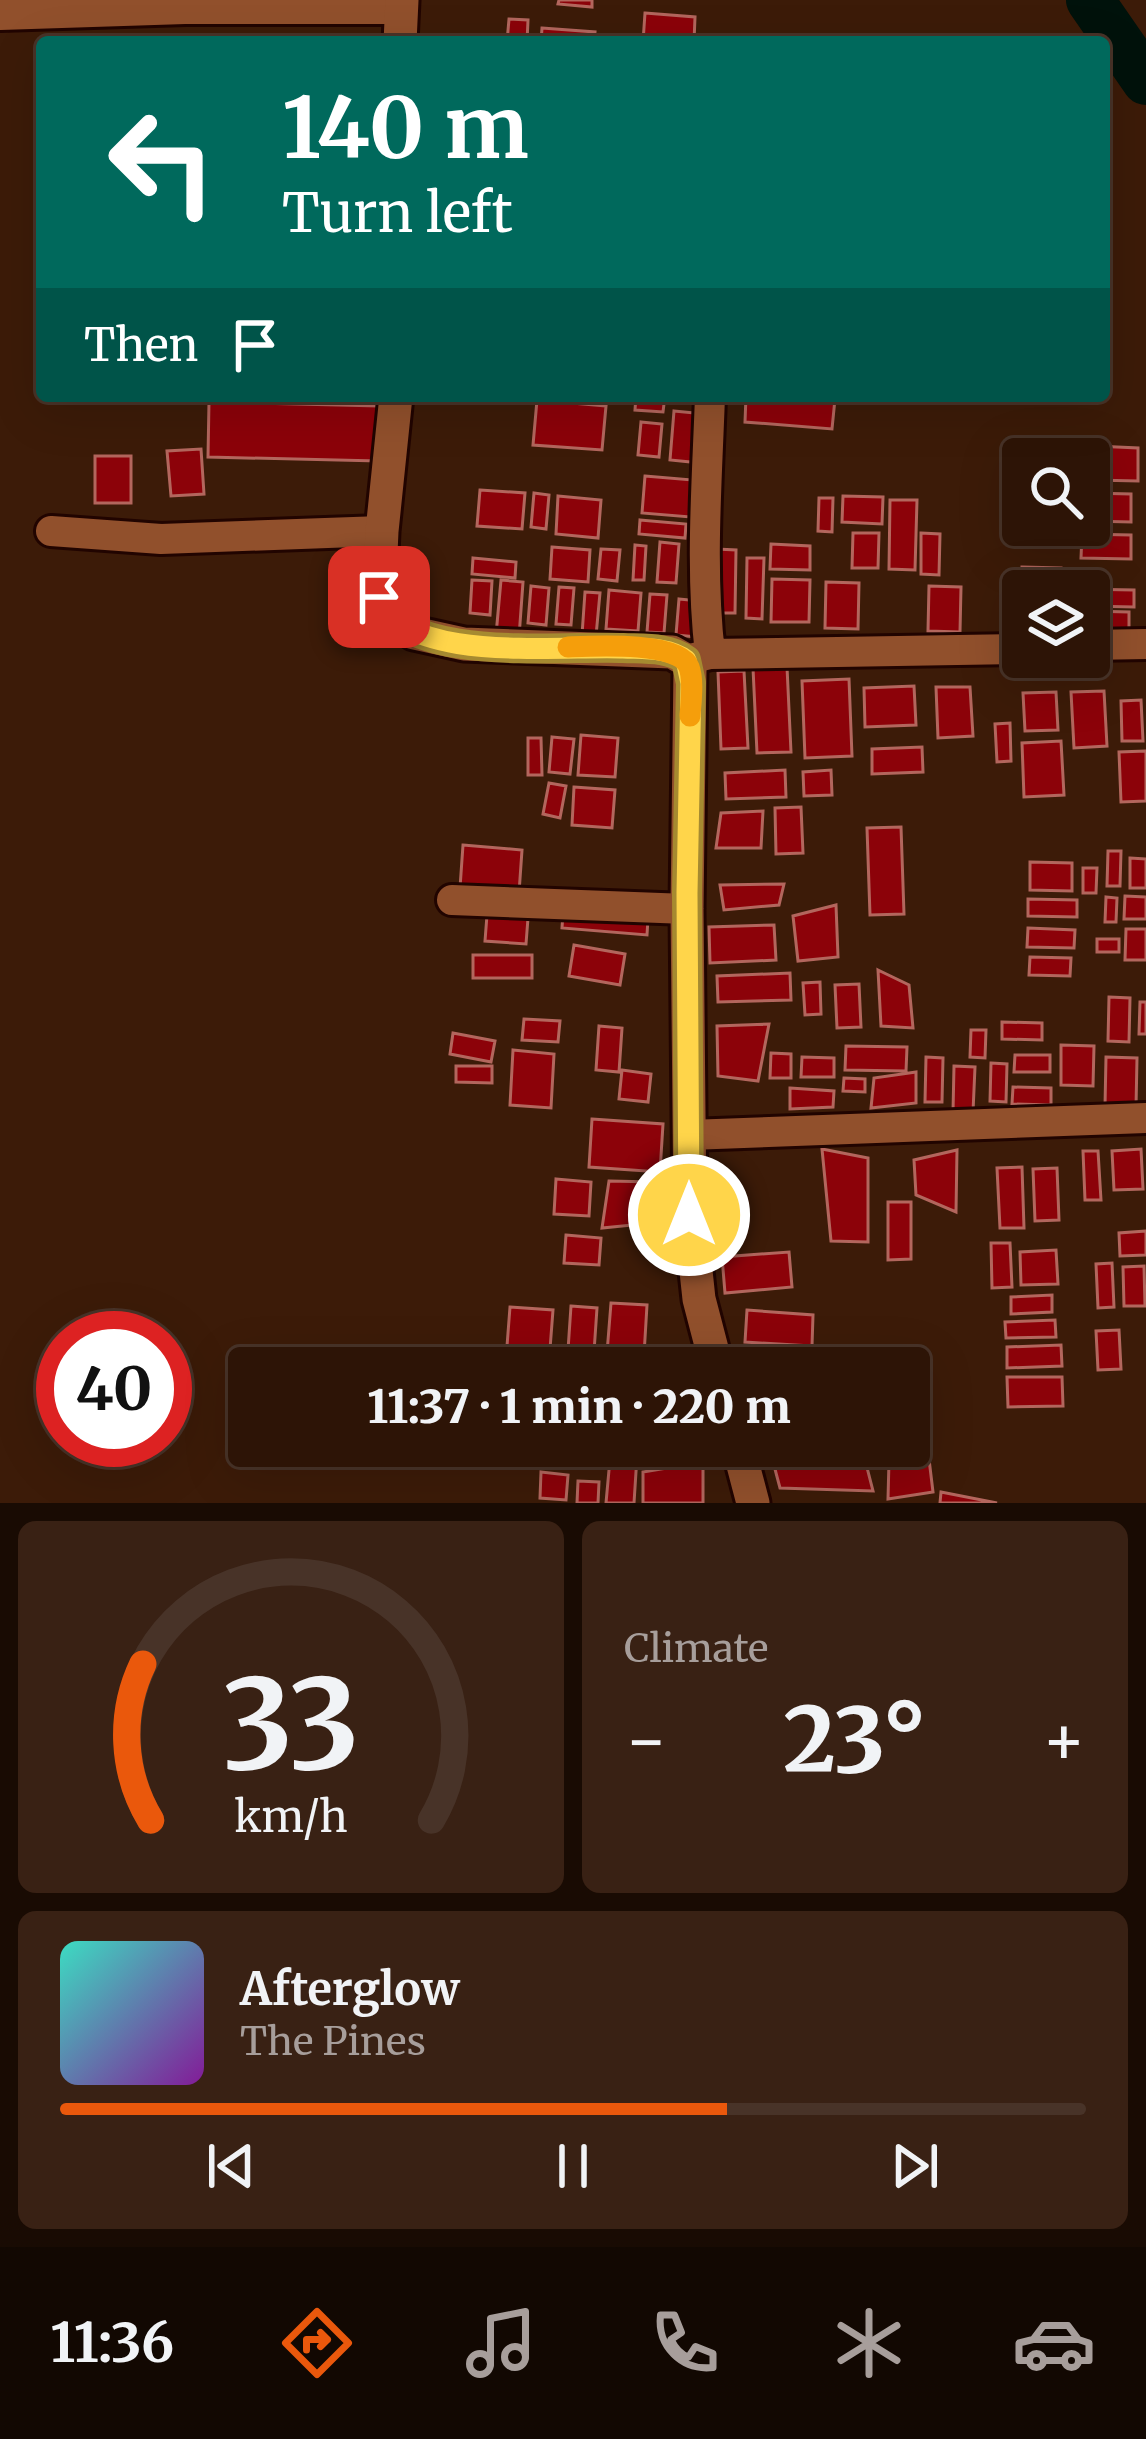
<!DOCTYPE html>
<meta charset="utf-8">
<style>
:root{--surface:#2d1406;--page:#392114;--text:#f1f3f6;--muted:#a79e9b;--line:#483328;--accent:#ea580c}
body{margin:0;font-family:Merriweather,serif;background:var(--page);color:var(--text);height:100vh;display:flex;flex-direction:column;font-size:45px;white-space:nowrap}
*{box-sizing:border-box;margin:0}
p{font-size:39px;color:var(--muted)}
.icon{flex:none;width:66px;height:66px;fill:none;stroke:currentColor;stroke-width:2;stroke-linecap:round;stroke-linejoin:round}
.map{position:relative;height:1503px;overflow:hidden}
.details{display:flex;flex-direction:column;gap:18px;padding:18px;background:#190b03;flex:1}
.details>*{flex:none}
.hud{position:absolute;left:36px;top:36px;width:1074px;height:366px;border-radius:12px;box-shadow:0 12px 48px #0002,0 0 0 3px var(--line);background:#00695c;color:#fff;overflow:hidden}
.controls{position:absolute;left:1002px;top:438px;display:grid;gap:24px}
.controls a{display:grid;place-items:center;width:108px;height:108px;border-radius:12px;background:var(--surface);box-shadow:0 12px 48px #0002,0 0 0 3px var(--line);font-size:60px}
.speed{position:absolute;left:36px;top:1311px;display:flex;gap:24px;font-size:60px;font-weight:700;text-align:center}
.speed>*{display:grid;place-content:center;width:156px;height:156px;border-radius:50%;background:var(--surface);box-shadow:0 12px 48px #0002,0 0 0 3px var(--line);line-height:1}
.speed .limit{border:18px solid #d22;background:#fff;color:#111}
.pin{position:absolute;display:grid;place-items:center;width:102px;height:102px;color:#fff;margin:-51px;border-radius:24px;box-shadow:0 6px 18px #0006}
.me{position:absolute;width:132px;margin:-66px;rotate:0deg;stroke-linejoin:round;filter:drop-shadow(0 0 9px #0008)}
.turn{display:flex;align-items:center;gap:42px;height:252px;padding:0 48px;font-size:54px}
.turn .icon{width:156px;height:156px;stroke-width:2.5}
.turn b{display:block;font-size:84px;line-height:102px}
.then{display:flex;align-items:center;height:114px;padding:0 48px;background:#0003;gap:24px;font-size:45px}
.big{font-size:90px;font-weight:800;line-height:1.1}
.details .tile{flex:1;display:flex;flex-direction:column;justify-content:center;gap:18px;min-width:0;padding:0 42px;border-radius:18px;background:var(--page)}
.details .dial{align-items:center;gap:0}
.dial svg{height:312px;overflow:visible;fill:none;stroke:var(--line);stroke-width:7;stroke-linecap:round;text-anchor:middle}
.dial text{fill:var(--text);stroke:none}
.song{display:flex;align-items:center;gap:36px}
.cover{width:144px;height:144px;border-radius:18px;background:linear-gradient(135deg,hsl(170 70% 55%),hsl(290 70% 35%))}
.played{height:12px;border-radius:6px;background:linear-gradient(90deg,var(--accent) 65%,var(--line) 65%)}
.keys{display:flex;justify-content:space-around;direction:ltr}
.heat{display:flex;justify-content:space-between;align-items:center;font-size:66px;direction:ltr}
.details .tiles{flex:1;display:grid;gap:18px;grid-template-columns:1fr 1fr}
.tile:last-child{grid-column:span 2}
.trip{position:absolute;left:228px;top:1347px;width:702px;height:120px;border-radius:12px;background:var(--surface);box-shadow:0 12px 48px #0002,0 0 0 3px var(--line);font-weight:800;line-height:120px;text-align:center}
.dock{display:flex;height:192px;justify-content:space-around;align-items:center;background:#120802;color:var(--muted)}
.dock .icon{width:84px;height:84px}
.dock .on{color:var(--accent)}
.dock b{font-size:54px;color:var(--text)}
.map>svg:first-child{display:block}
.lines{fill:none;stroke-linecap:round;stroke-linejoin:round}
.river{stroke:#00120b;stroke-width:48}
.building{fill:#8c0209;stroke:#b3665d;stroke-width:3}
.minor-casing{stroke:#210400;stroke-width:36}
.tertiary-casing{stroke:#210400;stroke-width:39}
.minor{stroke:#91502c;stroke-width:30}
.tertiary{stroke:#91502c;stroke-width:33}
.route-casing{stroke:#a68a30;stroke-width:30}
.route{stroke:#ffd54a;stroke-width:21}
.slow{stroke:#f59e0b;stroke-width:21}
</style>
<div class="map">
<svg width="1146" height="1503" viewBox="0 0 1146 1503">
<rect width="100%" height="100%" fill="#3c1b08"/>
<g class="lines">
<path class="river" d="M1090 0 1146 81"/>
</g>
<path class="building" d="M559 0H592V7L558 4Z
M645 13 695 17 694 42H643Z
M509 19 528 20 527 42H507Z
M542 28 595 32 594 42H541Z
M262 396H348V398L262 399Z
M636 396H665L663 412 635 410Z
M746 396 835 399 832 429 745 422Z
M900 396H930V402L900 399Z
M537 400 606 406 602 450 533 445Z
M209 402 380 406 378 461 208 457Z
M674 411 705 414 701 463 670 460Z
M641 422 662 424 659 457 638 455Z
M1095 446 1138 448V481L1094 480Z
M201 449 204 494 171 496 167 451Z
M95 456H131V503H95Z
M645 476 693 480 690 517 642 513Z
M480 490 525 493 522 529 477 526Z
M534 493 549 495 546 529 531 527Z
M1089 493 1131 494V522L1089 521Z
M558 496 601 500 598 538 556 534Z
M843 496 883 497 882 524 842 522Z
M819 498H833L832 532 818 531Z
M890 500H917L915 570 889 569Z
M640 520 686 524 685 538 639 534Z
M853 533H879L878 568H852Z
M921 533 940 534 939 575 921 574Z
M1082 534 1131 535V559L1081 558Z
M660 542 679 544 676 583 657 582Z
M771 544 810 546V570L770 569Z
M635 545 646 546 644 580H633Z
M552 547 590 550 588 582 550 579Z
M601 549 620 550 617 581 598 579Z
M716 549 736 550 735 613H715Z
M473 558 516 562 515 578 472 574Z
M747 558H764L762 619 746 618Z
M1022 567 1061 568 1060 591 1022 593Z
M772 579 810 580 809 622H771Z
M472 580 492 581 490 615 470 613Z
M501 580 523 582 519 637 496 635Z
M826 582 859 583 858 629 825 628Z
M531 586 549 588 546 625 528 623Z
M929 586 961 587 960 632 928 631Z
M559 587 574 588 571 625 556 624Z
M1078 589 1134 590V607L1089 606V591H1078Z
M609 590 641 593 638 631 606 629Z
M585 592 600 593 596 636 582 635Z
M650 594 667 595 664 633 647 632Z
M679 599 700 601 697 637 676 635Z
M1089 611 1129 612V640L1089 639Z
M787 667 791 752 757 753 753 668Z
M744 671 748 748 721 749 718 672Z
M849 679 852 756 805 758 802 681Z
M914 686 916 725 865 727 864 688Z
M936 687H970L973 736 938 738Z
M1104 691 1107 746 1074 748 1071 692Z
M1056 692 1058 730 1025 731 1023 693Z
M1141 700 1143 741H1122L1121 701Z
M1010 723 1011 761 997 762 995 724Z
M581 735 618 738 615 777 578 775Z
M552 737 574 739 570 774 549 772Z
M528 738H541L542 775H528Z
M1061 741 1064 795 1024 797 1022 743Z
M922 747 923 772 872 774V749Z
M1146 751V801L1121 802 1119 752Z
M785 770 786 797 726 799 725 773Z
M831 770 832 795 804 796 803 772Z
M549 783 566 786 560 818 543 814Z
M574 787 615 790 612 828 572 825Z
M801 807 803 853 776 854 775 808Z
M763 811 761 848H716L721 813Z
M901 827 904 914 870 915 867 828Z
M463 845 522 850 519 893 460 888Z
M1108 851H1121L1120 886H1107Z
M1130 858 1146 859V888H1130Z
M1030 862 1072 863V891L1030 890Z
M1083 868H1097L1096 893H1083Z
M784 884 779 905 724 910 720 885Z
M1125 896 1146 897V919H1124Z
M1106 897 1117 898 1116 922H1105Z
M1028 899 1077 900V917L1028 916Z
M836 905 838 957 798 961 793 916Z
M563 913 648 919 647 935 562 928Z
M487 915 528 918 526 944 485 941Z
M774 925 776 960 710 963 709 927Z
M1028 928 1075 930 1074 948 1027 947Z
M1126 929H1146V960H1125Z
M1097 939H1119V952H1097Z
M574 945 625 954 620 985 569 976Z
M473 955H532V978H473Z
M1030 957 1071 958 1070 976 1029 975Z
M878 970 909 985 913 1028 881 1026Z
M790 973 791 1000 718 1002 717 976Z
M820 982 821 1014 805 1015 803 983Z
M859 984 861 1027 837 1028 835 985Z
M1109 997 1130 998 1129 1042 1108 1041Z
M1140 1002H1146V1034H1139Z
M524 1019 560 1021 558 1042 522 1040Z
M1002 1022 1042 1023V1040L1002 1039Z
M769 1024 758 1081 718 1076 717 1026Z
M599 1026 622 1028 619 1072 596 1070Z
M971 1030H986L985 1058 970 1057Z
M453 1033 495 1041 491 1062 450 1054Z
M1061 1045 1094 1046 1093 1086 1061 1085Z
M846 1046 907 1047 906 1071 845 1070Z
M513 1050 554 1054 551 1108 510 1105Z
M771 1053 791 1054V1078H770Z
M1015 1055H1050V1072H1014Z
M802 1057 834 1058V1077H801Z
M926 1057 943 1058 942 1102H925Z
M1106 1057 1137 1058 1136 1107 1105 1106Z
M991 1063 1007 1064 1006 1102 990 1101Z
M456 1066H492V1083L456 1082Z
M954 1066 975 1067 973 1112H953Z
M622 1070 651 1074 648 1102 619 1099Z
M916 1072V1103L871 1108 874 1078Z
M844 1078 865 1079V1092L843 1091Z
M1013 1087 1051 1088V1105L1012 1104Z
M790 1088 834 1091 833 1107 790 1109Z
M592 1119 663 1124 660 1172 589 1167Z
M822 1149 868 1158V1242L831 1241Z
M1141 1149 1143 1189 1114 1190 1112 1151Z
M957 1150 956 1212 916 1195 914 1160Z
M1083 1151H1098L1101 1200H1085Z
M1022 1167 1024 1228H1000L997 1168Z
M1057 1168 1059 1220 1035 1221 1033 1169Z
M556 1179 591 1182 589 1216 554 1214Z
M609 1181 654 1182 653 1223 602 1228Z
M888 1202H911V1259L888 1260Z
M1146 1231V1255L1120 1256 1119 1233Z
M566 1235 601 1238 599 1265 564 1263Z
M991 1243H1010L1012 1287 992 1288Z
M1056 1250 1058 1284 1021 1285 1020 1252Z
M789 1252 792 1287 725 1293 722 1257Z
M1112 1263 1114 1307 1098 1308 1096 1264Z
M1144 1266 1145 1306H1124L1123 1267Z
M1052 1295V1312L1011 1314V1297Z
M611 1303 647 1305 644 1355 607 1353Z
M571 1306 597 1308 594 1352 568 1350Z
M510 1307 553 1310 549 1362 506 1359Z
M747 1310 813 1315 812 1346 745 1342Z
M1055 1320 1056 1337 1006 1338 1005 1322Z
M1119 1330 1121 1369 1098 1370 1096 1331Z
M1061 1345 1062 1366 1007 1368V1347Z
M1007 1377H1062L1063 1406 1008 1407Z
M611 1448 637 1456 634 1503H606Z
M863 1452 873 1491 780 1488 772 1458Z
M929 1459 933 1492 888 1499 889 1461Z
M703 1462V1503H643V1472Z
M541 1472 568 1475 566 1500 540 1498Z
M578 1481 599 1482 598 1503H577Z
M941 1492 997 1503H940Z"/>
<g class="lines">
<defs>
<path id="minor" d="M0 15 185 9H401
M710 396C707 483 700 568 710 654
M51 531 161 539 382 531
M1089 645 1146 644
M686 660 710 654 1023 649
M452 900 687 909
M689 1135 1146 1118"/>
<path id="tertiary" d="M400 42 402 0
M396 396 382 531 379 597 387 615 414 633 464 644 672 652 686 660 690 668 687 909 690 1215 699 1299 717 1368
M738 1446 753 1503"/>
</defs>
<use href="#minor" class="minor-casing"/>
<use href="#tertiary" class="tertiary-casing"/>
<use href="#minor" class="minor"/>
<use href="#tertiary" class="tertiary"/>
</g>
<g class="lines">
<defs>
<path id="route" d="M379 597C402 665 564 645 623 648 644 649 669 647 686 660L691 683 687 893 689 1215"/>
</defs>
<use href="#route" class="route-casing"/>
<use href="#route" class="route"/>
<path class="slow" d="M568 647C593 646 680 641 689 667 694 681 691 701 690 716"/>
</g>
</svg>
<div class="controls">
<a><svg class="icon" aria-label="search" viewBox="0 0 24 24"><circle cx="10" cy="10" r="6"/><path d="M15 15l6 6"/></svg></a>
<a><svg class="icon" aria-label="layers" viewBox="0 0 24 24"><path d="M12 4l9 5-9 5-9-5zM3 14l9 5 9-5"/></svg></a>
</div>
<div class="speed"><div class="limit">40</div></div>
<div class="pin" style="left:379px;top:597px;background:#d93025"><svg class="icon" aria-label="arrive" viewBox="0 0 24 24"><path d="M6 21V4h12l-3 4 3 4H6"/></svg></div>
<svg class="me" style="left:689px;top:1215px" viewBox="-20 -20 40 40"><circle r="17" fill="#ffd54a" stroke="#fff" stroke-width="3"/><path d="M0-11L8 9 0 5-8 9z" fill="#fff"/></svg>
<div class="trip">11:37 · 1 min · 220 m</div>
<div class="hud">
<div class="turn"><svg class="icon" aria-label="left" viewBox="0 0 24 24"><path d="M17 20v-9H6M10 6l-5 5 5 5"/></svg><div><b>140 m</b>Turn left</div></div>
<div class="then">Then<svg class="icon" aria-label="arrive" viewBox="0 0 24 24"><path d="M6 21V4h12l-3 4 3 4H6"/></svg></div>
</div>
</div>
<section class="details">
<div class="tiles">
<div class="tile dial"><svg viewBox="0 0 100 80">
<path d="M14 69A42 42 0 1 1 86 69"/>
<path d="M14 69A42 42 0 0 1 12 29" stroke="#ea580c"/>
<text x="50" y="56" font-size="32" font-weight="700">33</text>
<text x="50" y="72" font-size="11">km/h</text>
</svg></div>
<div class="tile"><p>Climate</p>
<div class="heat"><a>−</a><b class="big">23°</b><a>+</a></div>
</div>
<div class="tile">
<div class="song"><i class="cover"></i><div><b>Afterglow</b><p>The Pines</p></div></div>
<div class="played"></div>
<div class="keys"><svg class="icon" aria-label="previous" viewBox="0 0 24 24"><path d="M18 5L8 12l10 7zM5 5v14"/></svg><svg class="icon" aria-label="pause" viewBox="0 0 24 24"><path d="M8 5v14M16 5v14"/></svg><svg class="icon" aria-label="next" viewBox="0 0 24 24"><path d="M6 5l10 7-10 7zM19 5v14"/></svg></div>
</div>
</div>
</section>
<nav class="dock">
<b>11:36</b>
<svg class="icon on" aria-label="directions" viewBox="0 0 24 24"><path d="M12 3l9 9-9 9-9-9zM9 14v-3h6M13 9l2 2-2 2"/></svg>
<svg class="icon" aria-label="music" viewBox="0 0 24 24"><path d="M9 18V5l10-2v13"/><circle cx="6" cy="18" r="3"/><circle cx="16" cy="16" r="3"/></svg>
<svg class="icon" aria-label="phone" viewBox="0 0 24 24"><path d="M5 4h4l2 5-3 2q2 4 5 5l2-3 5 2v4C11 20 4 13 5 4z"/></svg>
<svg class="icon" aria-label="climate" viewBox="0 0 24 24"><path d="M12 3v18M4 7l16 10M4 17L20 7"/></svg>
<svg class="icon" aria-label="car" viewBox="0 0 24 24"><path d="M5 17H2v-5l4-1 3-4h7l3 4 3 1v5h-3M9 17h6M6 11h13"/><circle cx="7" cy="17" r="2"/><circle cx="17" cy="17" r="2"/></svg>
</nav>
